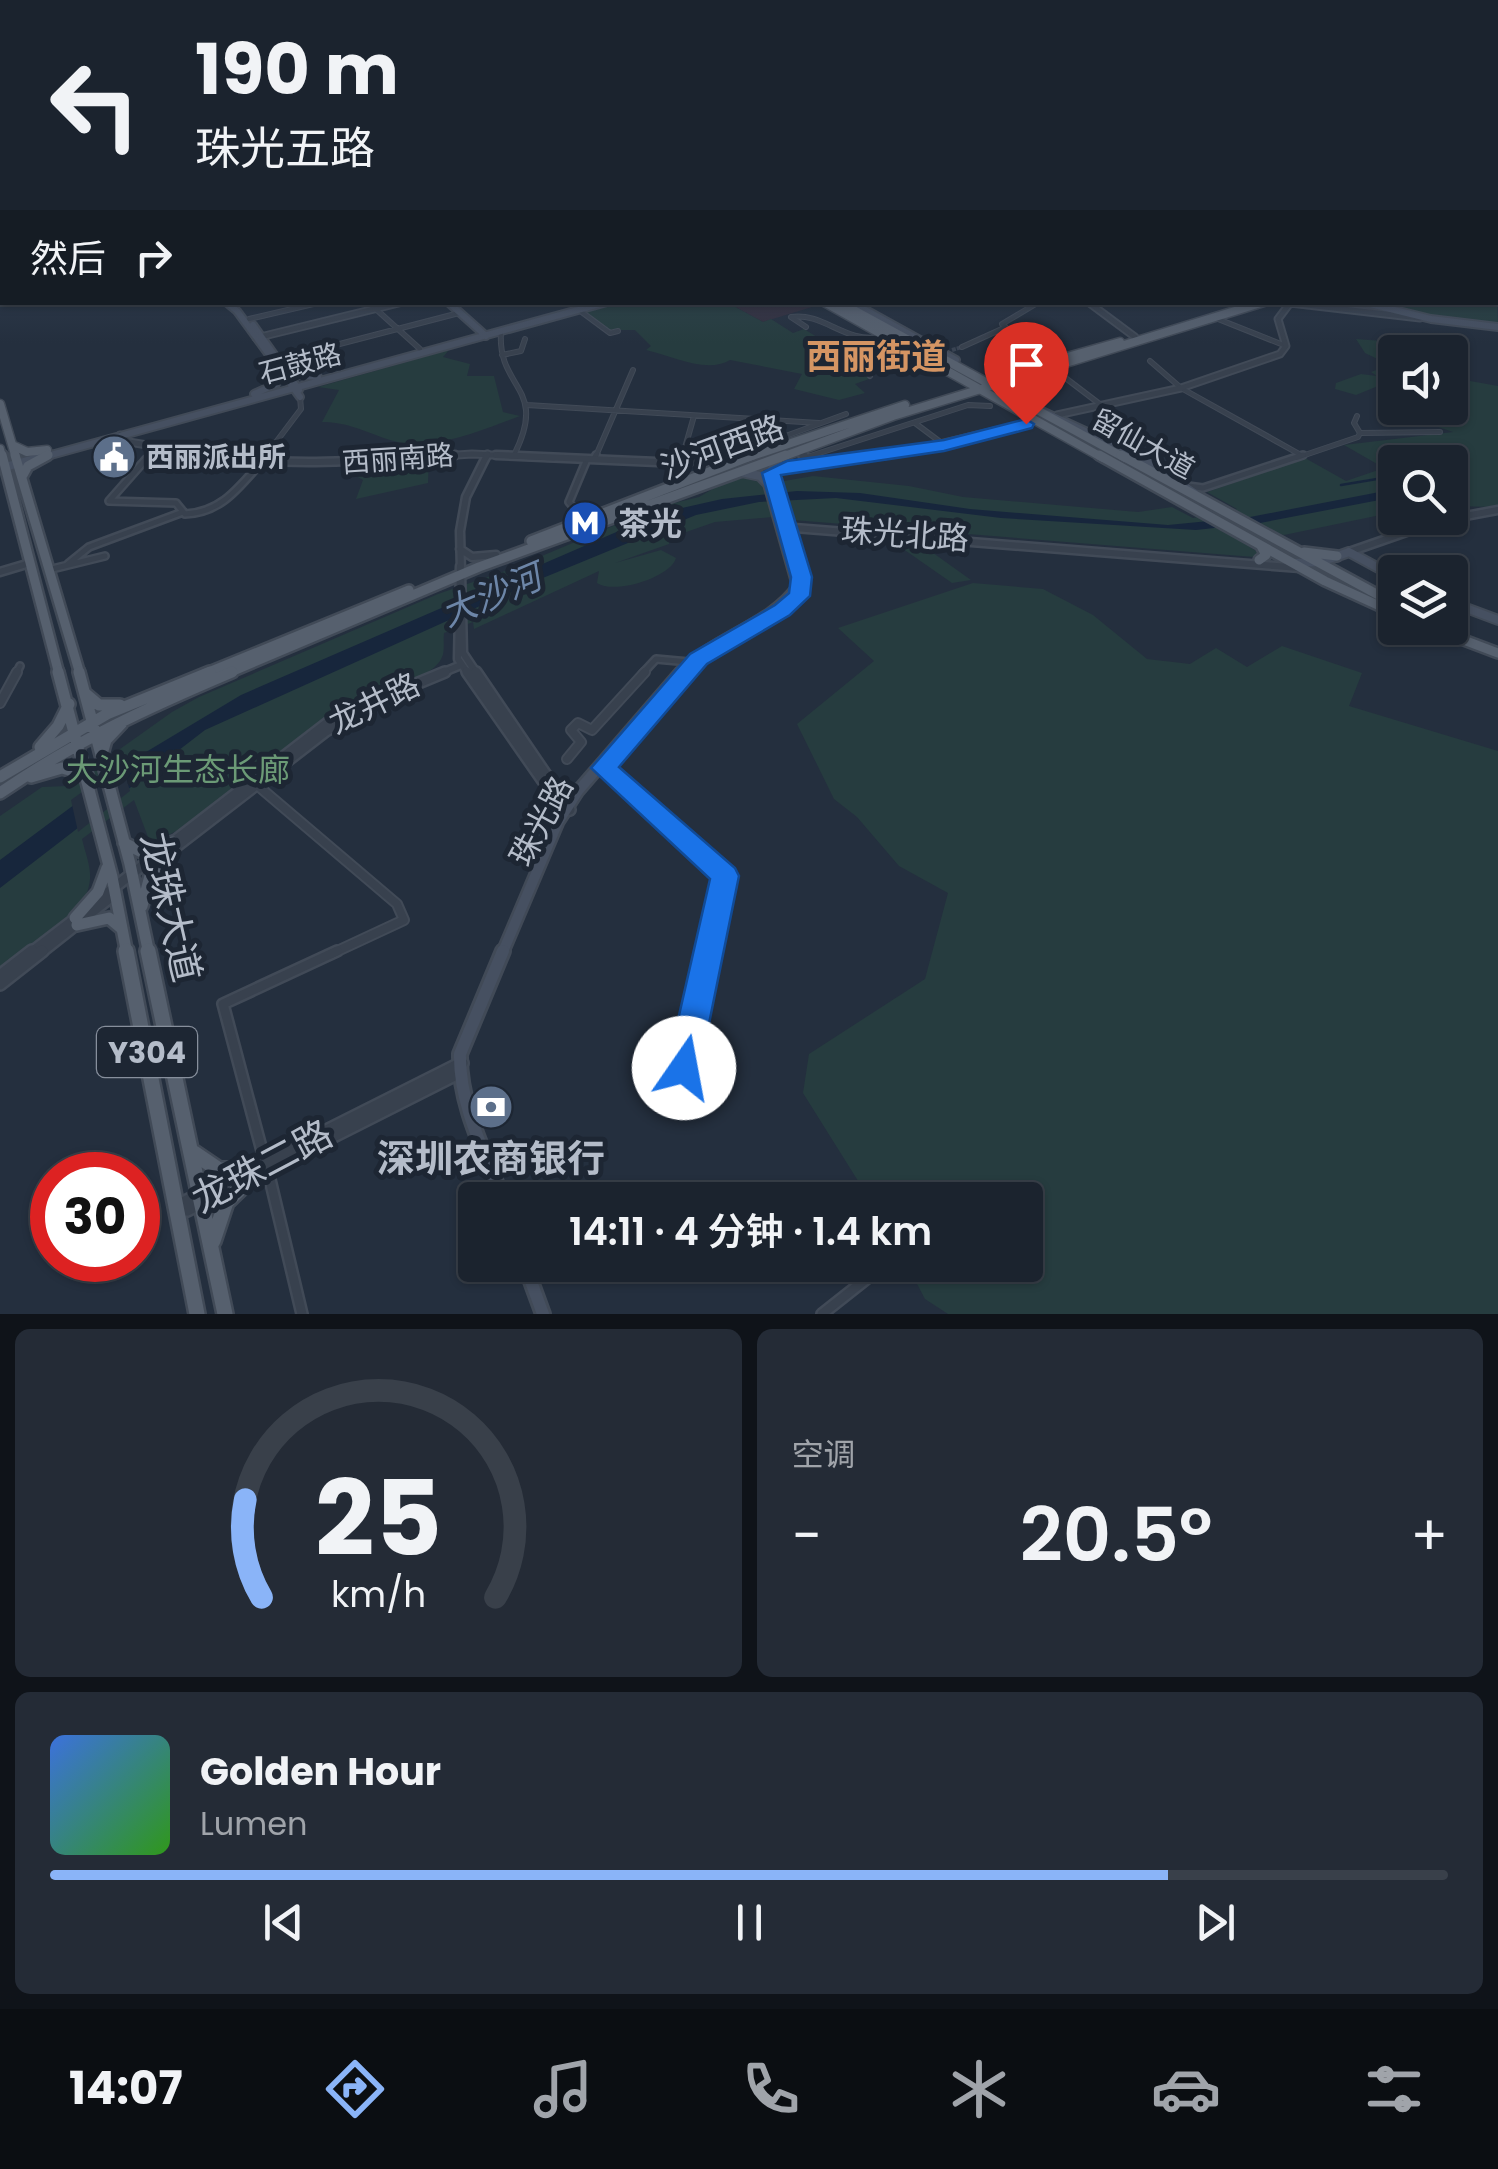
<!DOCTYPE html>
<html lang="zh">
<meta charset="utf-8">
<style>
:root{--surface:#1b232e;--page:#242b36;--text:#f1f3f6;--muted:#a0a4aa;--line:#39404a;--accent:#8ab4f8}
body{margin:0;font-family:Poppins,"Noto Sans SC",sans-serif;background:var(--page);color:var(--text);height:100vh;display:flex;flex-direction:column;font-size:38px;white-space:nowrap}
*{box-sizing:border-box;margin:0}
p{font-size:32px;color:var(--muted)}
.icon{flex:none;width:55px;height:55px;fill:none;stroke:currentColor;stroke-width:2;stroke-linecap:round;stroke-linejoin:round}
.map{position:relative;height:1314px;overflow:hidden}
.sheet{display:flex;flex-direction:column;gap:15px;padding:15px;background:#0f1319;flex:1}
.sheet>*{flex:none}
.banner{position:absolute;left:0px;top:0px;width:1500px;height:305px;box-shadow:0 2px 8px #0004,0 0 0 2px var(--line);background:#1b232e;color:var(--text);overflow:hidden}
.tools{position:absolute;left:1378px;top:335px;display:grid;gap:20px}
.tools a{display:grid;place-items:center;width:90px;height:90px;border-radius:10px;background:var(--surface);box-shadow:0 2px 8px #0004,0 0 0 2px var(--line);font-size:50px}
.speed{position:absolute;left:30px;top:1152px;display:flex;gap:20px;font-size:50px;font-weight:700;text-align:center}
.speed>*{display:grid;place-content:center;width:130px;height:130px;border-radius:50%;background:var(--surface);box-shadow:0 2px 8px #0004,0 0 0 2px var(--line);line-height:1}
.speed .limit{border:15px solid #d22;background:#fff;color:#111}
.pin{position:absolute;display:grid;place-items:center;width:85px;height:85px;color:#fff;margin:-102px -42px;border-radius:50% 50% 50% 0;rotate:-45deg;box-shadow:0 0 10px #0007}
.pin .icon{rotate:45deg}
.me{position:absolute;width:110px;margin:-55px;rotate:12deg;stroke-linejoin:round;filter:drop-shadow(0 0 8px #0008)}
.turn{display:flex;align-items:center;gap:35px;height:210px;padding:0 30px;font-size:45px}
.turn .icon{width:130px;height:130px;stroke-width:2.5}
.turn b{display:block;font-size:70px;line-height:85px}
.then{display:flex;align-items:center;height:95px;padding:0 30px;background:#0003;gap:20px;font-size:38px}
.big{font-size:75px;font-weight:600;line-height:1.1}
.sheet .tile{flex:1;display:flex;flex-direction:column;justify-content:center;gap:15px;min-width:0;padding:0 35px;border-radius:15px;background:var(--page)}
.sheet .dial{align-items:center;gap:0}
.dial svg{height:260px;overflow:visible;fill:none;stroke:var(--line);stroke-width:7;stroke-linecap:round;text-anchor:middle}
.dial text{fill:var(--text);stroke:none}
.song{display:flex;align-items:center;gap:30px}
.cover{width:120px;height:120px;border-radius:15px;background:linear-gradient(135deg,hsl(220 70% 55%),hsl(110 70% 35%))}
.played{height:10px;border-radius:5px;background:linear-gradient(90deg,var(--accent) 80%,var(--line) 80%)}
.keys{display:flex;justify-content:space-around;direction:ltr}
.heat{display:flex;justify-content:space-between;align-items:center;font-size:55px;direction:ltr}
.sheet .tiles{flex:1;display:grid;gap:15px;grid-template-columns:1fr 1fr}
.tile:last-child{grid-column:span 2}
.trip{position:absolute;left:458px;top:1182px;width:585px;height:100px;border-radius:10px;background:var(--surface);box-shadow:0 2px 8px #0004,0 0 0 2px var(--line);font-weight:600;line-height:100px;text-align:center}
.tab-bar{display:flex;height:160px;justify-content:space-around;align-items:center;background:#0b0e12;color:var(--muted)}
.tab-bar .icon{width:70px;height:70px}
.tab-bar .selected{color:var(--accent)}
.tab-bar b{font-size:45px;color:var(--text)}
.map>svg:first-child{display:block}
.medical{fill:#32303f}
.green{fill:#263c3f}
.water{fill:#17263c}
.pier{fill:#242f3e}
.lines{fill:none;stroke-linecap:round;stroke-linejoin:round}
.stream{stroke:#17263c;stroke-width:2.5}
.minor-tunnel{stroke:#3a4453;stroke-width:4;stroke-dasharray:4 1;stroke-linecap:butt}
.minor-far3-casing{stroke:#414a57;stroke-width:6}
.minor-far2-casing{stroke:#414a57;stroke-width:10}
.minor-far1-casing{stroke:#414a57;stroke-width:12}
.minor-casing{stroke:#414a57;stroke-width:14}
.tertiary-far3-casing{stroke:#414a57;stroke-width:9}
.tertiary-far2-casing{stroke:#414a57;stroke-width:11}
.tertiary-far1-casing{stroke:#414a57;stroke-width:14}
.tertiary-casing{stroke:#414a57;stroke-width:16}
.secondary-far3-casing{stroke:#414a57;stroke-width:10}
.secondary-far2-casing{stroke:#414a57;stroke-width:12}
.secondary-far1-casing{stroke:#414a57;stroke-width:15}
.secondary-casing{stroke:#414a57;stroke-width:18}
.primary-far3-casing{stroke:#414a57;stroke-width:11}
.primary-far2-casing{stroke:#414a57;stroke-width:14}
.primary-far1-casing{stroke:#414a57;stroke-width:16}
.primary-casing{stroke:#414a57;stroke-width:20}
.motorway-casing{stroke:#434c59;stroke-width:6}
.minor-far3{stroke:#38414e;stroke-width:4}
.minor-far2{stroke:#38414e;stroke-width:5}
.minor-far1{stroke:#38414e;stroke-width:8}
.minor{stroke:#38414e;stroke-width:9}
.tertiary-far3{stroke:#38414e;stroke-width:5}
.tertiary-far2{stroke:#38414e;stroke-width:6}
.tertiary-far1{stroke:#38414e;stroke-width:9}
.tertiary{stroke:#38414e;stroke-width:11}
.secondary-far3{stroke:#465061;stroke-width:6}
.secondary-far2{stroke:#465061;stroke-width:8}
.secondary-far1{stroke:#465061;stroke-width:10}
.secondary{stroke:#465061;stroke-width:12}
.primary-far3{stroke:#56606e;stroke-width:8}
.primary-far2{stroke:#56606e;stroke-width:9}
.primary-far1{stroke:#56606e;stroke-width:11}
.primary{stroke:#56606e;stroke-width:15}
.motorway{fill:#746855;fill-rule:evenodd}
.route{fill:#1a73e8;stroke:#114b97;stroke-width:2.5}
.labels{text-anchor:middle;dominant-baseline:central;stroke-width:10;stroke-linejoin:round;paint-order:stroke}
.far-street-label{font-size:28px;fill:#b4bcc9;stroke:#1d2633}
.far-poi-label{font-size:28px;font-weight:bold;fill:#b4bcc9;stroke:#1d2633;text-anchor:start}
.shield{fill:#1d2633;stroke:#878f9c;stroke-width:2.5}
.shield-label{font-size:30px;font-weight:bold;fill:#b4bcc9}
.street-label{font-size:32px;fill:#b4bcc9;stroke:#1d2633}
.poi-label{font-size:32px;font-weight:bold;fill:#b4bcc9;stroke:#1d2633;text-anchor:start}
.park-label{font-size:32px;fill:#6b9a76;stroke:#1d2633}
.far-district-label{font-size:35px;font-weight:bold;fill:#d59563;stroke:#1d2633}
.water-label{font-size:35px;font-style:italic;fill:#6d86a8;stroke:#1d2633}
.near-street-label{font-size:38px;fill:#b4bcc9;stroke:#1d2633}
.near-poi-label{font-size:38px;font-weight:bold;fill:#b4bcc9;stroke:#1d2633}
</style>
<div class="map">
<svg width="1498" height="1314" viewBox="0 0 1498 1314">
<rect width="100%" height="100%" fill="#242f3e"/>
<path class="medical" d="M809 302 812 307 763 322 728 303Z"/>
<path class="green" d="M615 303H728L763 322 771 319 793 333 804 329 838 350H844L869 379 855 384 865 393 839 400 794 389 802 374 730 360C706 374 673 356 646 350L651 346 635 330H609L584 310Z
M1374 303H1497L1498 324 1435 316Z
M1356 339 1382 341 1389 352 1395 353V384L1381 377 1383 384 1356 395 1335 389 1336 383 1361 374 1377 376 1371 372 1390 365 1365 353Z
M449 350 443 357 470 364 467 376H494L503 412 520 416C482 430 431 453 390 440 365 432 348 422 322 422L339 390 318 387Z
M1450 373 1459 379 1498 386V507L1450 506V462H1395V512L1284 535 1269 532 1238 539 1259 553 1254 557 793 520 788 511 772 512V517L715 522 669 538V544L615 563 661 550 676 558C671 577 615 595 597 583L599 571 474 629 473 622 444 633C443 640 445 651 442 657 433 681 366 696 343 711 303 738 190 837 151 840L148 837 134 800 82 839C85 852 91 866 90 879 87 920 29 947 0 969V816L42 787 68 786 172 712 199 697 438 594 511 569 658 507 699 497 723 483 743 478 767 484 813 476 909 486 963 497 1138 512 1172 507 1193 518 1237 509 1207 492 1305 458 1346 481 1384 468 1344 445 1453 432 1400 414 1399 408H1450Z
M429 457 428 483 356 499 363 480 342 468Z
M886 537 915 540 971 580 952 583Z
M973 583 1043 589 1093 615 1147 659 1190 664 1216 648 1247 667 1282 646 1362 673 1349 706 1498 751V1314H948L925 1299 907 1265H1025V1200H870L803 1093 809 1054 925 979 948 893 899 866 857 817 834 799 797 724 874 661 838 628Z"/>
<path class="water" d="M1395 489V497L1260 523 1196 530 1001 518 836 498 759 502 696 515 538 580 205 730 0 888V860L141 755 241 695 651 517 682 508 722 499 797 491 860 493 970 509 1168 525 1250 517Z"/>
<path class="pier" d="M122 763 130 791 78 832 71 800Z"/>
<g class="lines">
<path class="stream" d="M1341 485 1395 476"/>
<path class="minor-tunnel" d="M952 350 962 347"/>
<defs>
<path id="minor-far3" d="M368 302 420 349
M859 302 865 306
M1039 302 1002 324 1044 361
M579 310 610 333 618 331
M249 319 322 302
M1218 319 1286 346
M806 327 791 317C823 312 845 343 879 337
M501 332C497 390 549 386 514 455
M868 342 848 350 870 376
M865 343 893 360 865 371
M962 347 1004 328
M502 355 521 351 525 339
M278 360 459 313
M1150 361 1181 388 1301 455
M1055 370 1101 405
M527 405 819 423
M915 423 943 444
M1360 433 1440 432
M750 449 846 414
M264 458 301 409 300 397
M595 458 633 370
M682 458 694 416
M804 458 968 405 990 406
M1296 458 1358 437 1360 433 1354 423 1357 416"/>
<path id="minor-far2" d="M805 455 802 456 812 463
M146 459 258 466C237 490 219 513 185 514L176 503 109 501Z
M594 459 596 455
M680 463 682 455
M258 466 266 455
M1188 486 1203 488 1303 455
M576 510 569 502 587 459
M68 564 89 547 183 512
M48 570 105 556
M16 674 20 666
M642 674 656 659 689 662"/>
<path id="minor-far1" d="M0 703 17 672
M567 759 581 742 571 730 578 723 592 730 645 672
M603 768 725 876 708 954
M257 785 397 904 404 920 331 954"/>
<path id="minor" d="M683 1067 708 951
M265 1162 223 1004 337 951
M268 1171 302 1314
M822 1314 884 1265"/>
<path id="tertiary-far3" d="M1088 302 1135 337
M256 338 403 302
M1057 415 1181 388 1280 354 1286 346 1278 319 1290 303 1420 318
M120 435 129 442 226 458
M413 458 472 454 554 458
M486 458 488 454
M712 458 774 447
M865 458 902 453 1032 422"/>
<path id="tertiary-far2" d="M210 455C292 468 372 460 455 455
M496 455 680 463 727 455
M772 473 787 467 885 455
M782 527 1300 568
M460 549 472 557 496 555
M1349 552 1438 521 1498 510
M460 566 458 659 468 674
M0 572 30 563
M439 674 461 665
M477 674 463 653 460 531 466 497 487 455"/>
<path id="tertiary-far1" d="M467 672 564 811 570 810 476 672
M173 849 326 731 368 707
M94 903 334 718 445 672
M29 954 76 918
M39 954 115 894"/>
<path id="tertiary" d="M0 976 32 951
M0 984 42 951
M250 1178 460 1072
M178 1210 185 1202 462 1063
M178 1210H187L233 1187"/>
<path id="secondary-far3" d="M226 302 237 311 300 397
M448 302 486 336
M851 302 956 360
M1362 302 1431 319 1498 327
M253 325 299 390
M288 374 318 377
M254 394 276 384 280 374
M1042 411 1144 458
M40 458 607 302"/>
<path id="secondary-far2" d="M1139 455 1194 493
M5 467 49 455
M776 490 772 469 780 458
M1349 552 1395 577
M1294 563 1321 562 1349 552
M1450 602 1498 620
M679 674C711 636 769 626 797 586L768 484 760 476 741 472"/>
<path id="secondary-far1" d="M502 954 558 822 578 791 681 672"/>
<path id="secondary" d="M503 1200C485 1153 459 1105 460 1054L503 951
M525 1265 543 1314"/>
<path id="primary-far3" d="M824 302 1103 458
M839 302 1125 458
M1032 367 1120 342
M0 404 16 458
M14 446 27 452 47 450
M0 449 2 458
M43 458 48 455
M746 458 905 405
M779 458 893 416 1264 302"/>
<path id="primary-far2" d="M2 455 59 674
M15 455 80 674
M1099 455 1325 581 1395 613
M1121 455 1395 604
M23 475 28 466 48 455
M531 541 753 455
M1304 552 1337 556
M1259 560 1266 555 1261 546
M1432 628 1498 653
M204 674 409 590
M226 674 479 567 786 455"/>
<path id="primary-far1" d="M58 672 112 877 127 954
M79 672 130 864 149 954
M86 694 99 705H120
M40 747 58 726 69 704
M102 754 106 740 122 723
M0 777 107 714 210 672
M31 777 62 768 87 775
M0 793C77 740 147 708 232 672
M124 843 142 852 173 842
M142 906 150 876 174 848
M75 918 98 892 107 868
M77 925 109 918 121 928"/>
<path id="primary" d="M126 951 197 1314
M148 951 225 1314
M194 1153 219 1170H250
M213 1241 226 1202 252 1177"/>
<path id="motorway" d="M2 165V170L0 171V166Z"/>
</defs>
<use href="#minor-far3" class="minor-far3-casing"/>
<use href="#minor-far2" class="minor-far2-casing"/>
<use href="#minor-far1" class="minor-far1-casing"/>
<use href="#minor" class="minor-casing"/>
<use href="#tertiary-far3" class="tertiary-far3-casing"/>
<use href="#tertiary-far2" class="tertiary-far2-casing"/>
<use href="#tertiary-far1" class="tertiary-far1-casing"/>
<use href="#tertiary" class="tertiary-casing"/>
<use href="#secondary-far3" class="secondary-far3-casing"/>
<use href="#secondary-far2" class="secondary-far2-casing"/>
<use href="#secondary-far1" class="secondary-far1-casing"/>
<use href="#secondary" class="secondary-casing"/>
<use href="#primary-far3" class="primary-far3-casing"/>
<use href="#primary-far2" class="primary-far2-casing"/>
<use href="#primary-far1" class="primary-far1-casing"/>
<use href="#primary" class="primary-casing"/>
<use href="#motorway" class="motorway-casing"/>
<use href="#minor-far3" class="minor-far3"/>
<use href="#minor-far2" class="minor-far2"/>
<use href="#minor-far1" class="minor-far1"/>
<use href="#minor" class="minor"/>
<use href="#tertiary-far3" class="tertiary-far3"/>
<use href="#tertiary-far2" class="tertiary-far2"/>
<use href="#tertiary-far1" class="tertiary-far1"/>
<use href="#tertiary" class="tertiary"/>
<use href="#secondary-far3" class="secondary-far3"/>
<use href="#secondary-far2" class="secondary-far2"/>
<use href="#secondary-far1" class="secondary-far1"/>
<use href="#secondary" class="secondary"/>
<use href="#primary-far3" class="primary-far3"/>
<use href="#primary-far2" class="primary-far2"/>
<use href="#primary-far1" class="primary-far1"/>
<use href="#primary" class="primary"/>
<use href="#motorway" class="motorway"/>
</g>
<linearGradient id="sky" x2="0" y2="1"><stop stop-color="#141a22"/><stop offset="0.46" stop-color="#3f4d63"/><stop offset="1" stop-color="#3f4d63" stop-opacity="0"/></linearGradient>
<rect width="1498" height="343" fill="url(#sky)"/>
<path class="route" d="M1026 419 1034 424 1032 428 944 451 781 475 812 577 810 596 790 615 707 664 619 767 735 868 739 876 700 1068 695 1079 684 1083 672 1079 667 1068 710 879 591 768 690 654 775 605 789 593 791 577 762 473 787 461 944 440Z"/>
<defs>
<symbol id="civic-disc" viewBox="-11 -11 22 22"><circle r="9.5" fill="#5c6f8a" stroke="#1d2633"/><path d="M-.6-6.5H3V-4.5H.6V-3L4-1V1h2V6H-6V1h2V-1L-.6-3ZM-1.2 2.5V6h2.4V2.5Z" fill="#fff"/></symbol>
<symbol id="metro-disc" viewBox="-11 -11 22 22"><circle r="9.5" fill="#1a4fb4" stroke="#1d2633"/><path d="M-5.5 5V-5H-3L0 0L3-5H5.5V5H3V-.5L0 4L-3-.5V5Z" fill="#fff"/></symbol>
<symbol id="bank-disc" viewBox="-11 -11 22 22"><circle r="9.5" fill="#5c6f8a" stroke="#1d2633"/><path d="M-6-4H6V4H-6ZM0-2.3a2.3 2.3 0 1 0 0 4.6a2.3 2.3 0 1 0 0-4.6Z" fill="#fff"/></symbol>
</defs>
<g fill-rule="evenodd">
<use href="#civic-disc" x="89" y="432" width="50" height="50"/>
<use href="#metro-disc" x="560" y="498" width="50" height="50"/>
<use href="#bank-disc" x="466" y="1082" width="50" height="50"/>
</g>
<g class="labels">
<g class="far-street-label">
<text transform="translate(300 364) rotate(-15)">石鼓路</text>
<text transform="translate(1143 444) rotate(29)">留仙大道</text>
<text transform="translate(398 459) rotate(-4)">西丽南路</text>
</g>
<g class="far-poi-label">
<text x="146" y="457">西丽派出所</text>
</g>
<rect class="shield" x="97" y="1027" width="100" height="50" rx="8"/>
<g class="shield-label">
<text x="147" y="1052">Y304</text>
</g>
<g class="street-label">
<text transform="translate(722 447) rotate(-20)">沙河西路</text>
<text transform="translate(905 534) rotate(4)">珠光北路</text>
<text transform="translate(374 703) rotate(-26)">龙井路</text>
<text transform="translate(541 821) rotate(-62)">珠光路</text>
</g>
<g class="poi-label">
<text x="618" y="523">茶光</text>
</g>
<g class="park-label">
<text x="178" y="769">大沙河生态长廊</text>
</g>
<g class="far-district-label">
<text x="876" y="356">西丽街道</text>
</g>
<g class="water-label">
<text transform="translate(491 595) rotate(-23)">大沙河</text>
</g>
<g class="near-street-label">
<text transform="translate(171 907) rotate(77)">龙珠大道</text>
<text transform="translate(262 1166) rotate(-28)">龙珠二路</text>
</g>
<g class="near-poi-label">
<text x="491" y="1158">深圳农商银行</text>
</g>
</g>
</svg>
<div class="tools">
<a><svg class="icon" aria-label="sound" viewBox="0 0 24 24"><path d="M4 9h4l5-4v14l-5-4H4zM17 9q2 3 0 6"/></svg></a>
<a><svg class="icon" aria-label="search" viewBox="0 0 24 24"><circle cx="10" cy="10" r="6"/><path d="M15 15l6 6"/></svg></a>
<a><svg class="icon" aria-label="layers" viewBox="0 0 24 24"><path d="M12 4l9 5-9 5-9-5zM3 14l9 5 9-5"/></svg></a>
</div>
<div class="speed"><div class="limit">30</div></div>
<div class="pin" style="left:1026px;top:424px;background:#d93025"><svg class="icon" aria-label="arrive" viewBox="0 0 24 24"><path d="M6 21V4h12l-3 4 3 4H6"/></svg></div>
<svg class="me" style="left:684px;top:1068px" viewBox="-20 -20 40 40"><circle r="19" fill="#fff"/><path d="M0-13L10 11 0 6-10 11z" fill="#1a73e8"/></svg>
<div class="trip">14:11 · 4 分钟 · 1.4 km</div>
<div class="banner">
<div class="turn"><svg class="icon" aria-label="left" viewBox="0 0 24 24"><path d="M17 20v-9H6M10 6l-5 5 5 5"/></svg><div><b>190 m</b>珠光五路</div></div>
<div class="then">然后<svg class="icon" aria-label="right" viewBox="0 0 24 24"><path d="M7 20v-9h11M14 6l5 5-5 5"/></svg></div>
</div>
</div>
<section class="sheet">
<div class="tiles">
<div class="tile dial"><svg viewBox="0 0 100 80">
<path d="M14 69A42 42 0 1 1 86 69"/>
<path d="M14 69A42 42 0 0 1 9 39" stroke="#8ab4f8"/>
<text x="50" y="56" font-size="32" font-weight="700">25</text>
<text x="50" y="72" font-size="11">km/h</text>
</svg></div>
<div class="tile"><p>空调</p>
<div class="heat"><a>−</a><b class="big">20.5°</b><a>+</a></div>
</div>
<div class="tile">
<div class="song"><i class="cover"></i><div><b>Golden Hour</b><p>Lumen</p></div></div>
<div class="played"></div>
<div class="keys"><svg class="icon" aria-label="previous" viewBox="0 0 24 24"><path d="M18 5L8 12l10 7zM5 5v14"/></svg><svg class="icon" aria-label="pause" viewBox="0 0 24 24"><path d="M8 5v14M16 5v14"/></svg><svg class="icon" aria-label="next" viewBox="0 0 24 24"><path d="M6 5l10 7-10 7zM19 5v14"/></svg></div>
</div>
</div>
</section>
<nav class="tab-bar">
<b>14:07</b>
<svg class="icon selected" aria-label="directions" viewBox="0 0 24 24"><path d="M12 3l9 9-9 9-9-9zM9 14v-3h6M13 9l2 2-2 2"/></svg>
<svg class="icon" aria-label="music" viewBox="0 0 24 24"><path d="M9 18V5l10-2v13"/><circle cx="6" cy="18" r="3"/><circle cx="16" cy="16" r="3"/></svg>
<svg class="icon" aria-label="phone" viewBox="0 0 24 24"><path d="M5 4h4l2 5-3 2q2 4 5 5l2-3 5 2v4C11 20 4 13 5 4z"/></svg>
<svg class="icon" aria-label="climate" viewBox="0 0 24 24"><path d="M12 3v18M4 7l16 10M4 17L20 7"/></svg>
<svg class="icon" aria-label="car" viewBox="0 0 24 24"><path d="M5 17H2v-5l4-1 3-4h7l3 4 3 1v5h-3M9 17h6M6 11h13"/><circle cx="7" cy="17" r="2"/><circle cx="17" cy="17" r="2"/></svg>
<svg class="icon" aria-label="filters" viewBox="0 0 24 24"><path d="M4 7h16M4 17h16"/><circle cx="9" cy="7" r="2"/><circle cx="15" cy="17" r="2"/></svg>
</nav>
